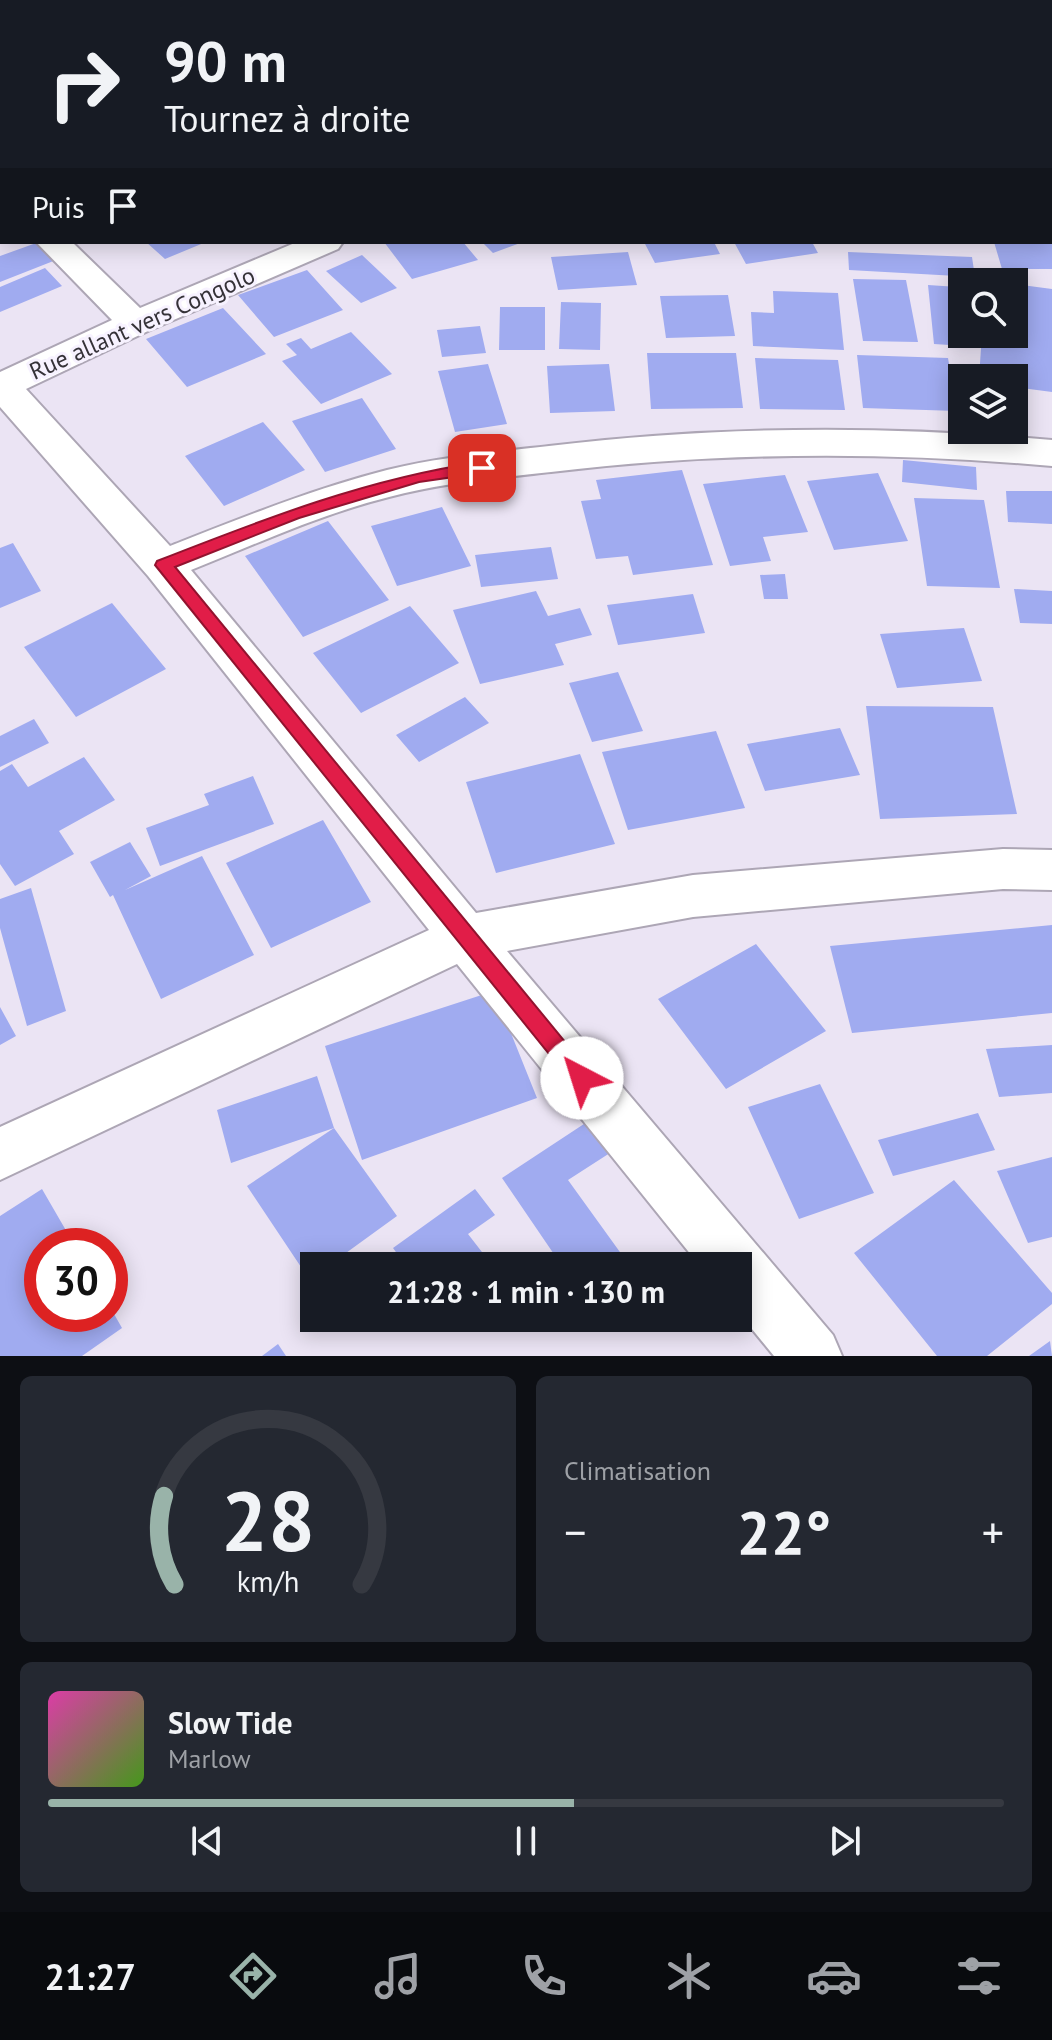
<!DOCTYPE html>
<html lang="fr">
<meta charset="utf-8">
<style>
:root{--surface:#171b24;--page:#242831;--text:#f1f3f6;--muted:#9ea1a6;--line:#363941;--accent:#99b3a9}
body{margin:0;font-family:"PT Sans",sans-serif;background:var(--page);color:var(--text);height:100vh;display:flex;flex-direction:column;font-size:30px;white-space:nowrap}
*{box-sizing:border-box;margin:0}
p{font-size:26px;color:var(--muted)}
.icon{flex:none;width:44px;height:44px;fill:none;stroke:currentColor;stroke-width:2;stroke-linecap:round;stroke-linejoin:round}
.map{position:relative;height:1356px;overflow:hidden}
.sheet{display:flex;flex-direction:column;gap:20px;padding:20px;background:#0d0f14;flex:1}
.sheet>*{flex:none}
.guide{position:absolute;left:0px;top:0px;width:1052px;height:244px;box-shadow:0 4px 20px #0003;background:#171b24;color:var(--text);overflow:hidden}
.buttons{position:absolute;left:948px;top:268px;display:grid;gap:16px}
.buttons a{display:grid;place-items:center;width:80px;height:80px;border-radius:0px;background:var(--surface);box-shadow:0 4px 20px #0003;font-size:40px}
.speed{position:absolute;left:24px;top:1228px;display:flex;gap:16px;font-size:40px;font-weight:700;text-align:center}
.speed>*{display:grid;place-content:center;width:104px;height:104px;border-radius:50%;background:var(--surface);box-shadow:0 4px 20px #0003;line-height:1}
.speed .limit{border:12px solid #d22;background:#fff;color:#111}
.pin{position:absolute;display:grid;place-items:center;width:68px;height:68px;color:#fff;margin:-34px;border-radius:16px;box-shadow:0 4px 12px #0006}
.me{position:absolute;width:88px;margin:-44px;rotate:320deg;stroke-linejoin:round;filter:drop-shadow(0 0 6px #0008)}
.turn{display:flex;align-items:center;gap:28px;height:168px;padding:0 32px;font-size:36px}
.turn .icon{width:104px;height:104px;stroke-width:2.5}
.turn b{display:block;font-size:56px;line-height:68px}
.then{display:flex;align-items:center;height:76px;padding:0 32px;background:#0003;gap:16px;font-size:30px}
.big{font-size:60px;font-weight:700;line-height:1.1}
.sheet .card{flex:1;display:flex;flex-direction:column;justify-content:center;gap:12px;min-width:0;padding:0 28px;border-radius:12px;background:var(--page)}
.sheet .dial{align-items:center;gap:0}
.dial svg{height:208px;overflow:visible;fill:none;stroke:var(--line);stroke-width:7;stroke-linecap:round;text-anchor:middle}
.dial text{fill:var(--text);stroke:none}
.song{display:flex;align-items:center;gap:24px}
.cover{width:96px;height:96px;border-radius:12px;background:linear-gradient(135deg,hsl(320 70% 55%),hsl(100 70% 35%))}
.played{height:8px;border-radius:4px;background:linear-gradient(90deg,var(--accent) 55%,var(--line) 55%)}
.keys{display:flex;justify-content:space-around;direction:ltr}
.heat{display:flex;justify-content:space-between;align-items:center;font-size:44px;direction:ltr}
.sheet .tiles{flex:1;display:grid;gap:20px;grid-template-columns:1fr 1fr}
.card:last-child{grid-column:span 2}
.trip{position:absolute;left:300px;top:1252px;width:452px;height:80px;border-radius:0px;background:var(--surface);box-shadow:0 4px 20px #0003;font-weight:700;line-height:80px;text-align:center}
.menu{display:flex;height:128px;justify-content:space-around;align-items:center;background:#090b0e;color:var(--muted)}
.menu .icon{width:56px;height:56px}
.menu .selected{color:var(--accent)}
.menu b{font-size:36px;color:var(--text)}
.map>svg:first-child{display:block}
.building{fill:#a0abf0}
.lines{fill:none;stroke-linecap:round;stroke-linejoin:round}
.street-casing{stroke:#ada6b5;stroke-width:4}
.street{fill:#fff;fill-rule:evenodd}
.route{fill:#e11d48;stroke:#92132f;stroke-width:2}
.labels{text-anchor:middle;dominant-baseline:central;stroke-width:6;stroke-linejoin:round;paint-order:stroke}
.street-label{font-size:24px;fill:#353238;stroke:#f7f2ff}
</style>
<div class="map">
<svg width="1052" height="1356" viewBox="0 0 1052 1356">
<rect width="100%" height="100%" fill="#ebe4f4"/>
<path class="building" d="M39 242 56 260 0 282V256Z
M146 242H206L165 259Z
M384 242H463L478 260 412 279Z
M482 242H523L493 253Z
M644 242H714L720 254 655 263Z
M734 242H812L818 253 746 264Z
M994 242H1052V269H1002Z
M628 252 637 285 558 290 551 257Z
M848 252 972 257 975 277 849 270Z
M362 255 397 288 361 303 326 271Z
M45 268 62 286 0 312V287Z
M307 270 343 310 274 337 238 295Z
M853 279 906 280 918 342 863 341Z
M1014 284 1052 289V392L1014 387V378H979L982 334H1014Z
M928 285 958 287 965 346 934 344Z
M773 291 838 293 844 350 753 346 751 312 774 313Z
M728 295 735 336 666 338 660 296Z
M561 302 601 303 600 350 559 349Z
M500 307H545V350H499Z
M223 308 266 354 187 387 146 339Z
M480 326 486 353 442 357 437 330Z
M351 332 392 374 321 404 282 361 297 355 286 344 301 338 311 349Z
M647 353H736L743 408 651 409Z
M857 355 948 358 957 411 863 408Z
M755 358 838 360 845 410 760 409Z
M488 364 507 424 455 432 438 371Z
M609 364 615 411 550 413 547 366Z
M362 398 396 449 325 472 292 421Z
M263 422 305 470 224 506 185 456Z
M903 460 976 467 977 490 902 482Z
M682 470 713 565 633 575 628 556 596 559 581 501 601 499 596 480Z
M878 473 908 541 834 550 807 481Z
M785 475 808 532 763 537 771 561 730 566 703 484Z
M1006 491H1052V524L1008 522Z
M914 498 984 500 1000 588 927 586Z
M442 507 471 566 397 586 371 526Z
M328 521 389 600 303 637 245 556Z
M13 543 41 591 0 608V548Z
M551 547 558 579 481 587 475 555Z
M785 574 788 599H764L760 575Z
M1014 589 1052 591V624L1020 623Z
M536 591 548 616 580 608 592 635 555 644 564 665 480 684 453 610Z
M693 594 705 633 618 645 607 605Z
M112 603 166 669 76 717 24 647Z
M410 606 459 663 361 713 313 653Z
M964 628 982 681 897 688 880 634Z
M618 672 643 731 592 742 569 683Z
M465 697 489 723 419 762 396 735Z
M866 706 993 707 1017 814 880 819Z
M34 719 49 743 0 767V736Z
M840 728 860 775 765 791 747 744Z
M716 731 745 808 628 830 602 752Z
M580 754 615 844 496 873 466 782Z
M84 757 115 800 59 831 74 854 15 886 0 864V771L12 764 28 787Z
M253 776 274 824 160 866 146 828 209 805 204 794Z
M323 820 371 902 271 948 226 863Z
M130 842 151 876 125 890 202 856 254 955 161 999 113 895 110 897 90 862Z
M31 888 66 1011 27 1026 0 928V899Z
M1052 925V1013L852 1033 830 946Z
M756 944 826 1031 726 1089 658 999Z
M494 991 537 1098 362 1160 325 1046Z
M0 1007 16 1036 0 1045Z
M1052 1045V1093L999 1097 986 1049Z
M317 1076 334 1128 397 1216 328 1266H314V1276L309 1279 247 1186 334 1128 231 1163 217 1110Z
M820 1084 874 1193 799 1219 748 1107Z
M978 1113 995 1150 893 1176 878 1140Z
M590 1120 613 1151 568 1180 630 1266H562L502 1178Z
M1052 1157V1237L1028 1243 997 1171Z
M954 1180 1052 1293V1304L987 1356H937L854 1253Z
M42 1189 75 1246H42V1314H110V1307L122 1328 82 1356H0V1216Z
M475 1189 495 1215 468 1234 492 1265 406 1266 393 1248Z
M1050 1341 1052 1356H1029Z
M278 1344 286 1356H262Z"/>
<g class="lines">
<defs>
<path id="street" d="M0 84H2L0 103Z
M1050 123H1052V141H1050Z
M0 180 2 181V202L0 201Z
M36 242H72L140 308 297 242H343L338 249 148 331 26 389 170 546C241 518 313 489 387 470 440 457 495 452 549 446 717 426 884 425 1052 440V466C884 451 718 452 551 472 497 478 442 483 389 497 321 514 256 544 191 570L476 913 693 875 1003 849 1052 850V890L1003 889 693 917 507 951 833 1335 842 1356H774L738 1312V1266H700L457 964 0 1180V1127L429 930 148 576 0 407V372L112 320Z"/>
</defs>
<use href="#street" class="street-casing"/>
<use href="#street" class="street"/>
</g>
<path class="route" d="M482 462 490 468 488 472 419 482 299 518 175 567 589 1071 593 1078 589 1085 582 1088 574 1085 155 565 157 561C264 519 369 478 482 462Z"/>
<g class="labels">
<g class="street-label">
<text transform="translate(142 323) rotate(-24)">Rue allant vers Congolo</text>
</g>
</g>
</svg>
<div class="buttons">
<a><svg class="icon" aria-label="search" viewBox="0 0 24 24"><circle cx="10" cy="10" r="6"/><path d="M15 15l6 6"/></svg></a>
<a><svg class="icon" aria-label="layers" viewBox="0 0 24 24"><path d="M12 4l9 5-9 5-9-5zM3 14l9 5 9-5"/></svg></a>
</div>
<div class="speed"><div class="limit">30</div></div>
<div class="pin" style="left:482px;top:468px;background:#d93025"><svg class="icon" aria-label="arrive" viewBox="0 0 24 24"><path d="M6 21V4h12l-3 4 3 4H6"/></svg></div>
<svg class="me" style="left:582px;top:1078px" viewBox="-20 -20 40 40"><circle r="19" fill="#fff"/><path d="M0-13L10 11 0 6-10 11z" fill="#e11d48"/></svg>
<div class="trip">21:28 · 1 min · 130 m</div>
<div class="guide">
<div class="turn"><svg class="icon" aria-label="right" viewBox="0 0 24 24"><path d="M7 20v-9h11M14 6l5 5-5 5"/></svg><div><b>90 m</b>Tournez à droite</div></div>
<div class="then">Puis<svg class="icon" aria-label="arrive" viewBox="0 0 24 24"><path d="M6 21V4h12l-3 4 3 4H6"/></svg></div>
</div>
</div>
<section class="sheet">
<div class="tiles">
<div class="card dial"><svg viewBox="0 0 100 80">
<path d="M14 69A42 42 0 1 1 86 69"/>
<path d="M14 69A42 42 0 0 1 10 35" stroke="#99b3a9"/>
<text x="50" y="56" font-size="32" font-weight="700">28</text>
<text x="50" y="72" font-size="11">km/h</text>
</svg></div>
<div class="card"><p>Climatisation</p>
<div class="heat"><a>−</a><b class="big">22°</b><a>+</a></div>
</div>
<div class="card">
<div class="song"><i class="cover"></i><div><b>Slow Tide</b><p>Marlow</p></div></div>
<div class="played"></div>
<div class="keys"><svg class="icon" aria-label="previous" viewBox="0 0 24 24"><path d="M18 5L8 12l10 7zM5 5v14"/></svg><svg class="icon" aria-label="pause" viewBox="0 0 24 24"><path d="M8 5v14M16 5v14"/></svg><svg class="icon" aria-label="next" viewBox="0 0 24 24"><path d="M6 5l10 7-10 7zM19 5v14"/></svg></div>
</div>
</div>
</section>
<nav class="menu">
<b>21:27</b>
<svg class="icon selected" aria-label="directions" viewBox="0 0 24 24"><path d="M12 3l9 9-9 9-9-9zM9 14v-3h6M13 9l2 2-2 2"/></svg>
<svg class="icon" aria-label="music" viewBox="0 0 24 24"><path d="M9 18V5l10-2v13"/><circle cx="6" cy="18" r="3"/><circle cx="16" cy="16" r="3"/></svg>
<svg class="icon" aria-label="phone" viewBox="0 0 24 24"><path d="M5 4h4l2 5-3 2q2 4 5 5l2-3 5 2v4C11 20 4 13 5 4z"/></svg>
<svg class="icon" aria-label="climate" viewBox="0 0 24 24"><path d="M12 3v18M4 7l16 10M4 17L20 7"/></svg>
<svg class="icon" aria-label="car" viewBox="0 0 24 24"><path d="M5 17H2v-5l4-1 3-4h7l3 4 3 1v5h-3M9 17h6M6 11h13"/><circle cx="7" cy="17" r="2"/><circle cx="17" cy="17" r="2"/></svg>
<svg class="icon" aria-label="filters" viewBox="0 0 24 24"><path d="M4 7h16M4 17h16"/><circle cx="9" cy="7" r="2"/><circle cx="15" cy="17" r="2"/></svg>
</nav>
